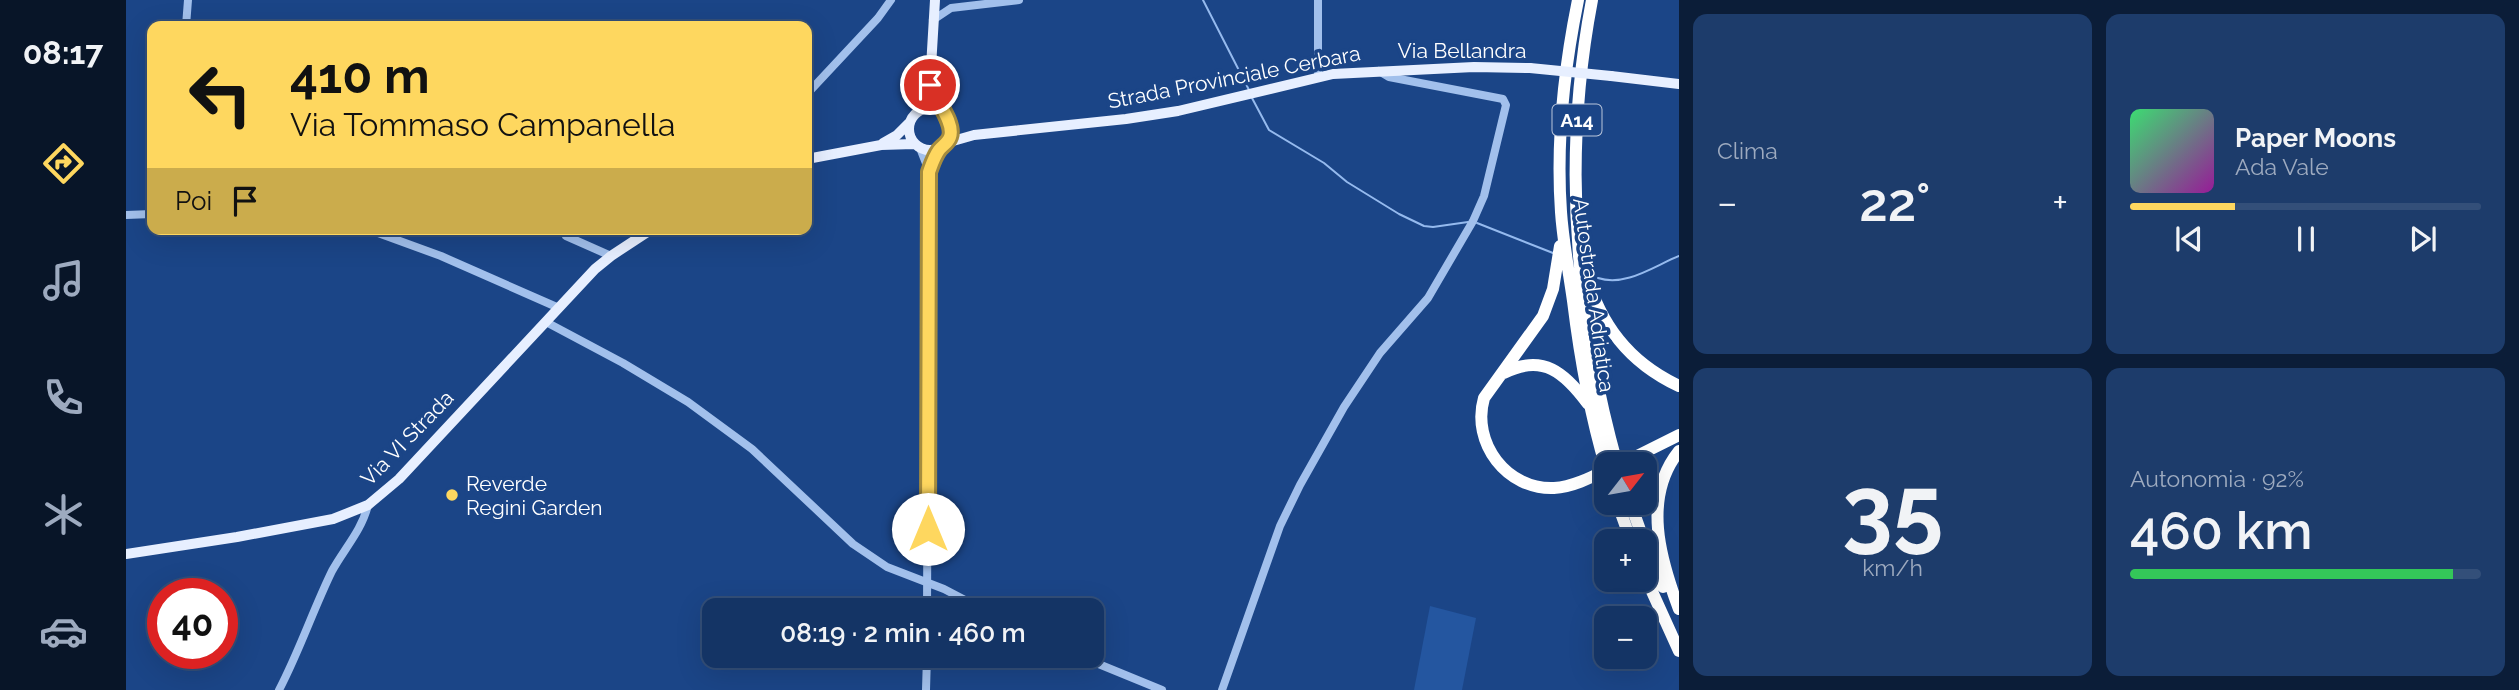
<!DOCTYPE html>
<html lang="it">
<meta charset="utf-8">
<style>
:root{--surface:#143465;--page:#1d3c6b;--text:#f1f3f6;--muted:#9daabf;--line:#334f79;--accent:#fed75f}
body{margin:0;font-family:Raleway,sans-serif;background:var(--page);color:var(--text);height:100vh;display:flex;flex-direction:column;font-size:26px;white-space:nowrap}
*{box-sizing:border-box;margin:0}
p{font-size:23px;color:var(--muted)}
.icon{flex:none;width:38px;height:38px;fill:none;stroke:currentColor;stroke-width:2;stroke-linecap:round;stroke-linejoin:round}
.map{position:relative;flex:1;overflow:hidden}
.side{display:flex;flex-direction:column;gap:14px;padding:14px;background:#0b1d38;width:840px}
.side>*{flex:none}
.guide{position:absolute;left:21px;top:21px;width:665px;height:214px;border-radius:14px;box-shadow:0 7px 28px #0002,0 0 0 2px var(--line);background:#fed75f;color:#111;overflow:hidden}
.needle{width:46px;rotate:59deg}
.fabs{position:absolute;left:1468px;top:452px;display:grid;gap:14px}
.fabs a{display:grid;place-items:center;width:63px;height:63px;border-radius:14px;background:var(--surface);box-shadow:0 7px 28px #0002,0 0 0 2px var(--line);font-size:35px}
.speed{position:absolute;left:21px;top:578px;display:flex;gap:14px;font-size:35px;font-weight:700;text-align:center}
.speed>*{display:grid;place-content:center;width:91px;height:91px;border-radius:50%;background:var(--surface);box-shadow:0 7px 28px #0002,0 0 0 2px var(--line);line-height:1}
.speed .limit{border:10px solid #d22;background:#fff;color:#111}
.pin{position:absolute;display:grid;place-items:center;width:60px;height:60px;color:#fff;margin:-30px;border:4px solid #fff;border-radius:50%;box-shadow:0 2px 7px #0007}
.me{position:absolute;width:77px;margin:-38px;rotate:0deg;stroke-linejoin:round;filter:drop-shadow(0 0 5px #0008)}
.turn{display:flex;align-items:center;gap:24px;height:147px;padding:0 28px;font-size:32px}
.turn .icon{width:91px;height:91px;stroke-width:2.5}
.turn b{display:block;font-size:49px;line-height:60px}
.then{display:flex;align-items:center;height:66px;padding:0 28px;background:#0003;gap:14px;font-size:26px}
.big{font-size:52px;font-weight:600;line-height:1.1}
.side .card{flex:1;display:flex;flex-direction:column;justify-content:center;gap:10px;min-width:0;padding:0 24px;border-radius:14px;background:var(--page)}
.side .dial{align-items:center;gap:0}
.dial b{font-size:91px;line-height:1}
.song{display:flex;align-items:center;gap:21px}
.cover{width:84px;height:84px;border-radius:10px;background:linear-gradient(135deg,hsl(140 70% 55%),hsl(300 70% 35%))}
.played{height:7px;border-radius:4px;background:linear-gradient(90deg,var(--accent) 30%,var(--line) 30%)}
.keys{display:flex;justify-content:space-around;direction:ltr}
.heat{display:flex;justify-content:space-between;align-items:center;font-size:38px;direction:ltr}
.charge{height:10px;border-radius:5px;background:linear-gradient(90deg,#34c759 92%,var(--line) 0)}
.side .tiles{flex:1;display:grid;gap:14px;grid-template-columns:repeat(2,1fr)}
.trip{position:absolute;left:576px;top:598px;width:402px;height:70px;border-radius:14px;background:var(--surface);box-shadow:0 7px 28px #0002,0 0 0 2px var(--line);font-weight:600;line-height:70px;text-align:center}
main{display:flex;flex:1;min-height:0}
.tab-bar{display:flex;flex-direction:column;width:126px;justify-content:space-around;align-items:center;background:#081528;color:var(--muted)}
.tab-bar .icon{width:49px;height:49px}
.tab-bar .selected{color:var(--accent)}
.tab-bar b{font-size:32px;color:var(--text)}
.map>svg:first-child{display:block}
.green{fill:#2456a0}
.lines{fill:none;stroke-linecap:round;stroke-linejoin:round}
.stream{stroke:#95baee;stroke-width:2}
.minor{stroke:#a2c0ec;stroke-width:8}
.major{stroke:#e7efff;stroke-width:10}
.highway{stroke:#fff;stroke-width:12}
.major-bridge{stroke:#e7efff;stroke-width:10}
.route-casing{stroke:#a58c3e;stroke-width:18}
.route{stroke:#fed75f;stroke-width:12}
.poi-dot{fill:#fed75f;stroke:#1b4587;stroke-width:2.5}
.labels{text-anchor:middle;dominant-baseline:central;stroke-width:7;stroke-linejoin:round;paint-order:stroke}
.shield{fill:#1b4587;stroke:#bbc7db;stroke-width:2}
.shield-label{font-size:19px;font-weight:bold;fill:#fff}
.street-label{font-size:21px;fill:#fff;stroke:#1b4587}
.poi-label{font-size:21px;fill:#fff;stroke:#1b4587;text-anchor:start}
</style>
<main>
<nav class="tab-bar">
<b>08:17</b>
<svg class="icon selected" aria-label="directions" viewBox="0 0 24 24"><path d="M12 3l9 9-9 9-9-9zM9 14v-3h6M13 9l2 2-2 2"/></svg>
<svg class="icon" aria-label="music" viewBox="0 0 24 24"><path d="M9 18V5l10-2v13"/><circle cx="6" cy="18" r="3"/><circle cx="16" cy="16" r="3"/></svg>
<svg class="icon" aria-label="phone" viewBox="0 0 24 24"><path d="M5 4h4l2 5-3 2q2 4 5 5l2-3 5 2v4C11 20 4 13 5 4z"/></svg>
<svg class="icon" aria-label="climate" viewBox="0 0 24 24"><path d="M12 3v18M4 7l16 10M4 17L20 7"/></svg>
<svg class="icon" aria-label="car" viewBox="0 0 24 24"><path d="M5 17H2v-5l4-1 3-4h7l3 4 3 1v5h-3M9 17h6M6 11h13"/><circle cx="7" cy="17" r="2"/><circle cx="17" cy="17" r="2"/></svg>
</nav>
<div class="map">
<svg width="1553" height="690" viewBox="0 0 1553 690">
<rect width="100%" height="100%" fill="#1b4587"/>
<path class="green" d="M1304 606 1350 618 1336 690H1288Z"/>
<g class="lines">
<path class="stream" d="M1077 0 1123 90
M1126 98 1143 130 1198 163 1221 182 1273 214 1298 226 1307 227 1342 222
M1351 223 1427 253
M1472 278C1500 287 1528 266 1553 256"/>
<path class="minor" d="M1192 0V77
M807 20 825 8 893 0
M60 26 62 0
M681 94 752 18 765 0
M794 148 803 171
M0 215 26 214
M241 229 315 256 433 308
M440 236 485 256
M420 322 497 363 562 402 626 449 727 544 761 567 818 589 860 611
M801 611 803 171 807 159 814 148
M953 656 1036 690
M153 690C173 652 187 610 206 571 218 549 236 530 242 505
M800 690 801 656
M1096 690 1154 526 1174 485 1218 407 1254 353 1302 298 1347 221 1358 196 1380 105 1377 99 1263 77 1253 71"/>
<path class="major" d="M1485 76 1553 84
M783 129a21 21 0 1 1 42 0a21 21 0 1 1-42 0Z
M794 110 801 98 804 84 809 0
M757 143 771 135 783 123
M820 143 848 135 1000 119 1052 111 1207 74 1348 67 1404 68
M681 159 755 145 788 144
M0 554 111 537 207 519 242 505 273 479 469 269 485 256 526 229"/>
<path class="highway" d="M1452 0C1438 69 1430 141 1435 212 1437 242 1443 272 1447 301 1454 358 1464 414 1480 468
M1466 0C1436 157 1448 310 1491 464
M1434 246 1427 289 1417 316 1358 398C1345 443 1381 490 1428 488 1446 487 1464 478 1480 470
M1459 272C1475 325 1502 362 1553 386
M1378 373C1417 353 1439 373 1462 404
M1553 451C1516 497 1534 559 1553 609
M1495 464 1553 435
M1491 502 1505 541
M1504 502 1518 541
M1519 544 1537 587
M1519 576 1553 651"/>
<path class="major-bridge" d="M1404 68 1485 76"/>
</g>
<g class="lines">
<defs>
<path id="route" d="M802 529 803 172C806 164 808 157 813 150 816 146 822 143 824 137 829 123 810 101 804 85"/>
</defs>
<use href="#route" class="route-casing"/>
<use href="#route" class="route"/>
</g>
<circle class="poi-dot" cx="326" cy="495" r="7"/>
<g class="labels">
<rect class="shield" x="1426.5" y="104.5" width="49" height="31" rx="5"/>
<g class="shield-label">
<text x="1451" y="120">A14</text>
</g>
<g class="street-label">
<text x="1336" y="50">Via Bellandra</text>
<text transform="translate(1108 77) rotate(-11)">Strada Provinciale Cerbara</text>
<text transform="translate(1468 295) rotate(82)">Autostrada Adriatica</text>
<text transform="translate(281 438) rotate(-46)">Via VI Strada</text>
</g>
<g class="poi-label">
<text x="340" y="483">Reverde<tspan x="340" dy="24">Regini Garden</tspan></text>
</g>
</g>
</svg>
<div class="fabs">
<a><svg class="needle" viewBox="-14 -14 28 28"><path d="M0-13l5 13h-10z" fill="#e53935"/><path d="M0 13l5-13h-10z" fill="#9daabf"/></svg></a>
<a>+</a>
<a>−</a>
</div>
<div class="speed"><div class="limit">40</div></div>
<div class="pin" style="left:804px;top:85px;background:#d93025"><svg class="icon" aria-label="arrive" viewBox="0 0 24 24"><path d="M6 21V4h12l-3 4 3 4H6"/></svg></div>
<svg class="me" style="left:802px;top:529px" viewBox="-20 -20 40 40"><circle r="19" fill="#fff"/><path d="M0-13L10 11 0 6-10 11z" fill="#fed75f"/></svg>
<div class="trip">08:19 · 2 min · 460 m</div>
<div class="guide">
<div class="turn"><svg class="icon" aria-label="left" viewBox="0 0 24 24"><path d="M17 20v-9H6M10 6l-5 5 5 5"/></svg><div><b>410 m</b>Via Tommaso Campanella</div></div>
<div class="then">Poi<svg class="icon" aria-label="arrive" viewBox="0 0 24 24"><path d="M6 21V4h12l-3 4 3 4H6"/></svg></div>
</div>
</div>
<section class="side">
<div class="tiles">
<div class="card"><p>Clima</p>
<div class="heat"><a>−</a><b class="big">22°</b><a>+</a></div>
</div>
<div class="card">
<div class="song"><i class="cover"></i><div><b>Paper Moons</b><p>Ada Vale</p></div></div>
<div class="played"></div>
<div class="keys"><svg class="icon" aria-label="previous" viewBox="0 0 24 24"><path d="M18 5L8 12l10 7zM5 5v14"/></svg><svg class="icon" aria-label="pause" viewBox="0 0 24 24"><path d="M8 5v14M16 5v14"/></svg><svg class="icon" aria-label="next" viewBox="0 0 24 24"><path d="M6 5l10 7-10 7zM19 5v14"/></svg></div>
</div>
<div class="card dial"><b>35</b><p>km/h</p></div>
<div class="card"><p>Autonomia · 92%</p><b class="big">460 km</b><div class="charge"></div></div>
</div>
</section>
</main>
